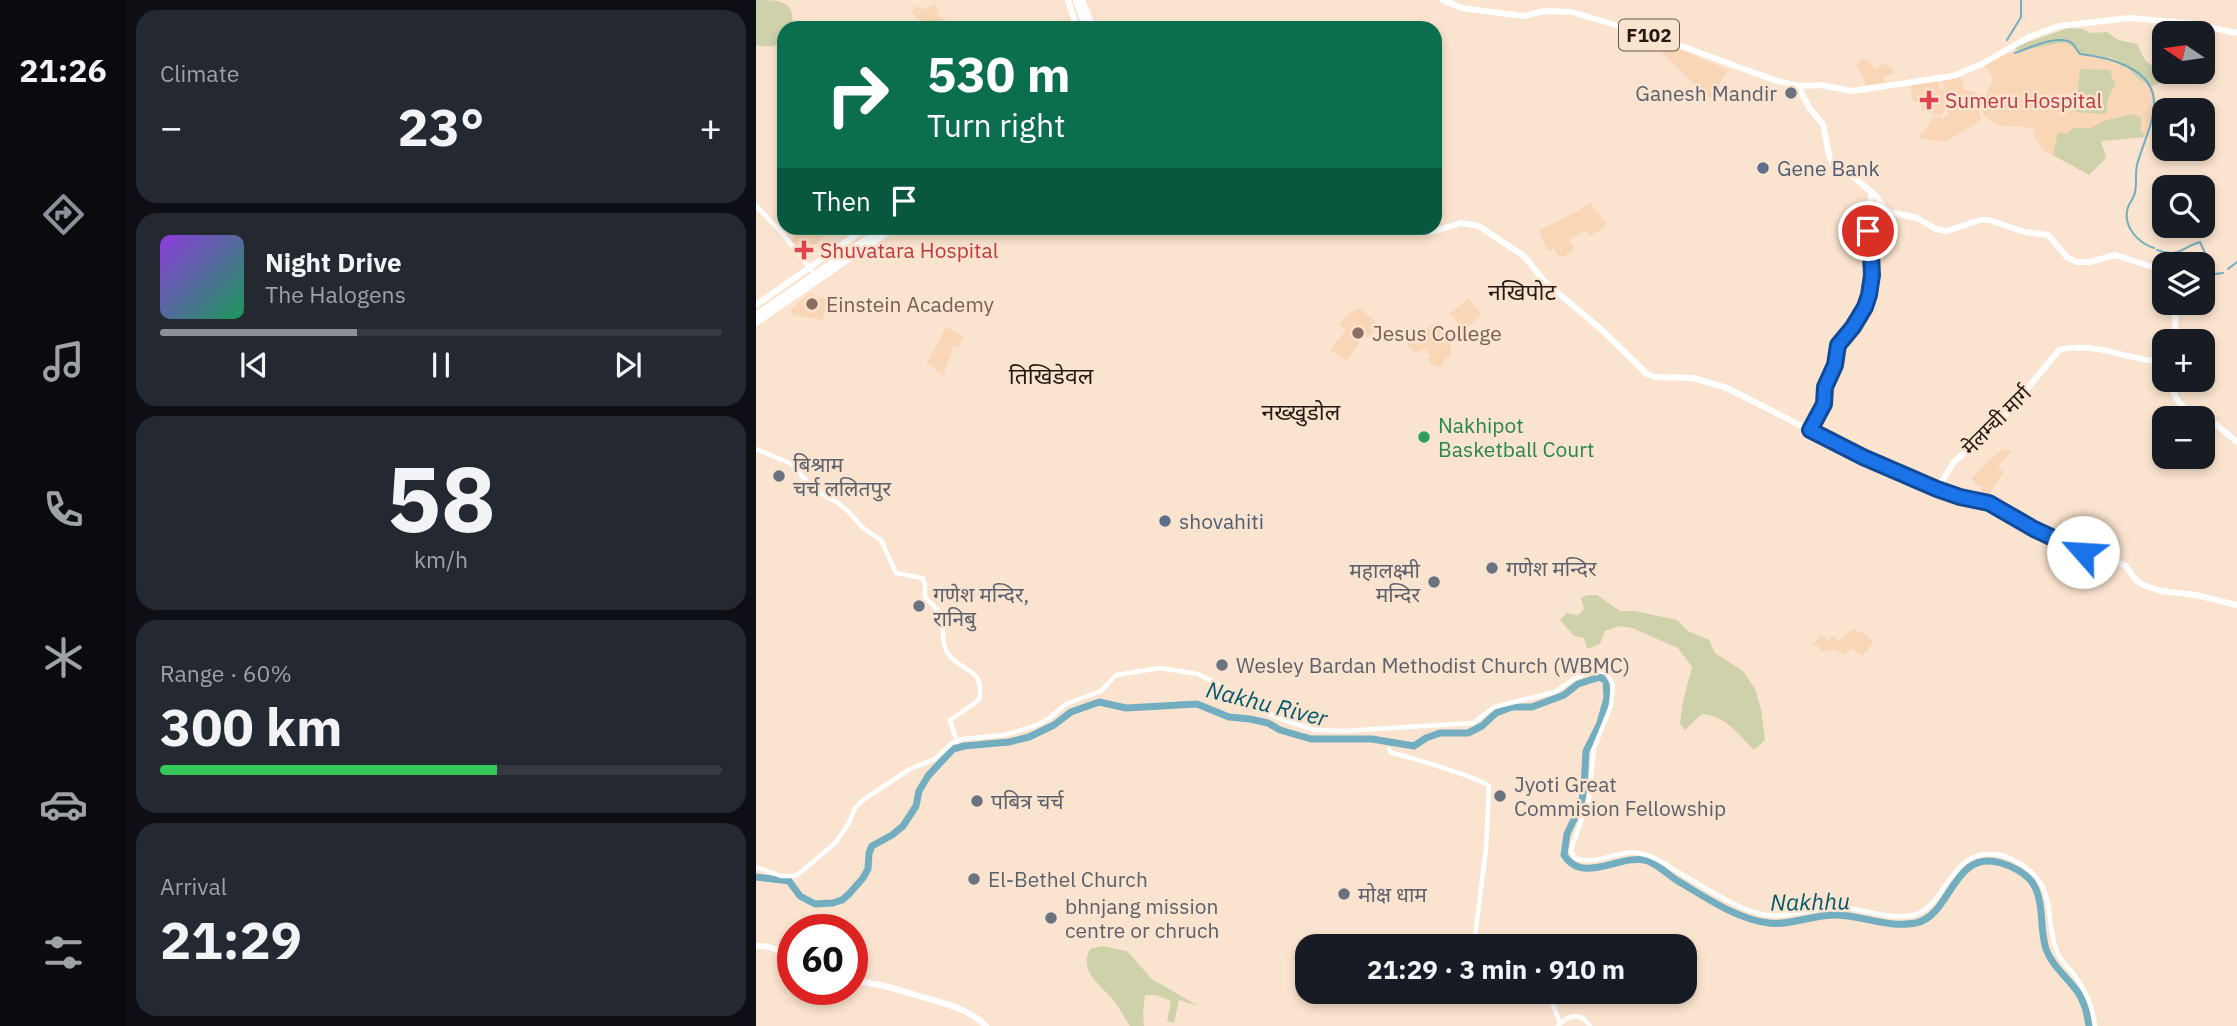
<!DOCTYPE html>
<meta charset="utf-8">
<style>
:root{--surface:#171b24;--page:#242831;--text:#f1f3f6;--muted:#9ea1a6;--line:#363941;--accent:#8c9099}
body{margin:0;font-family:"IBM Plex Sans","Noto Sans Devanagari",sans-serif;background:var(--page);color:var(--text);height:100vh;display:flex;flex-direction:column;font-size:26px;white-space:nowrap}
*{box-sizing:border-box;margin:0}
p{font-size:23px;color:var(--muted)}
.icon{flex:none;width:38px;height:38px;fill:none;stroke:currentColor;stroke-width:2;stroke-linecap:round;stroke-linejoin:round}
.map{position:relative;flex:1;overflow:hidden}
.sheet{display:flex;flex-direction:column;gap:10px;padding:10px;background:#0d0f14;width:630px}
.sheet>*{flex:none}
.banner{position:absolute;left:21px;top:21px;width:665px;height:214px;border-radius:21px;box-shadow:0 4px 10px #0003;background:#0b6e4f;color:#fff;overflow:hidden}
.needle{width:46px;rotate:283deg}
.fabs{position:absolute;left:1396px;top:21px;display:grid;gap:14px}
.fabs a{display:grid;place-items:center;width:63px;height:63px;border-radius:14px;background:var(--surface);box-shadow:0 4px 10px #0003;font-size:35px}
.speed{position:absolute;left:21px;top:914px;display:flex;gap:14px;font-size:35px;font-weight:700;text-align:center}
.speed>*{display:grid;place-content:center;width:91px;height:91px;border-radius:50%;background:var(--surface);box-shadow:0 4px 10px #0003;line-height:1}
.speed .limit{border:10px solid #d22;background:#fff;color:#111}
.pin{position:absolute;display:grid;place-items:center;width:60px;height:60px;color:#fff;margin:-30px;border:4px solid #fff;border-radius:50%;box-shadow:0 2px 7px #0007}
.me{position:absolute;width:77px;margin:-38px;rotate:296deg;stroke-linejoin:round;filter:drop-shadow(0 0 5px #0008)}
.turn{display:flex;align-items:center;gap:24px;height:147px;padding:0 35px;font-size:32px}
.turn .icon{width:91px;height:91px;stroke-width:2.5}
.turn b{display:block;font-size:49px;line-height:60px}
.then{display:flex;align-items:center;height:66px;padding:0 35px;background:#0003;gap:14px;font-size:26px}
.big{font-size:52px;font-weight:800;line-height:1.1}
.sheet .tile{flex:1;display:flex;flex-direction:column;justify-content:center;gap:10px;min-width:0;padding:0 24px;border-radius:21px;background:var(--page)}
.sheet .dial{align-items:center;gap:0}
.dial b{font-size:91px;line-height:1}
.song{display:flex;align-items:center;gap:21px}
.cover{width:84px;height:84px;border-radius:10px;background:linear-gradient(135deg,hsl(270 70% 55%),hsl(150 70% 35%))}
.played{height:7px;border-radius:4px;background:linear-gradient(90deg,var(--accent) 35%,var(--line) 35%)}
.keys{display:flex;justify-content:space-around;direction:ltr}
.heat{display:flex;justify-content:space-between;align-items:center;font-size:38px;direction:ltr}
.charge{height:10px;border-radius:5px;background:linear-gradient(90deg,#34c759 60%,var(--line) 0)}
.trip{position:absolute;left:539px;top:934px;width:402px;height:70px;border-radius:21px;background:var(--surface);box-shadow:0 4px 10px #0003;font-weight:800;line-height:70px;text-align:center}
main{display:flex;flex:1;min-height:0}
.dock{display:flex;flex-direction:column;width:126px;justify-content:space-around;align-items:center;background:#090b0e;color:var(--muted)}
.dock .icon{width:49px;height:49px}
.dock .active{color:var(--accent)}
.dock b{font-size:32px;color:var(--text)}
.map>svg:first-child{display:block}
.built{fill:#f8d6b6}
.green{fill:#ced1aa}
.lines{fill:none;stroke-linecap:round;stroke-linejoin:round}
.stream{stroke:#72adc0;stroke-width:2}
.river{stroke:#72adc0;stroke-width:7}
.minor{stroke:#fff;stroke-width:4.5}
.major{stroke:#fff;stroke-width:6}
.highway{stroke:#fff;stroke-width:8}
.route-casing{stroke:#114b97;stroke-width:18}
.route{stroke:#1a73e8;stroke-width:12}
.worship-dot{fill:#6b7280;stroke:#fbe4cf;stroke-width:2.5}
.health-dot{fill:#e0444e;stroke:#fbe4cf;stroke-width:2.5}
.service-dot{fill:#5c6f8a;stroke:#fbe4cf;stroke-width:2.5}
.education-dot{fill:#8d6e63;stroke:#fbe4cf;stroke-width:2.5}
.leisure-dot{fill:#2e9e5b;stroke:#fbe4cf;stroke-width:2.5}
.labels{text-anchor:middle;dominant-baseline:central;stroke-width:5;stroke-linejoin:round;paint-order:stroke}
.shield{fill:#fbe4cf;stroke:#64574a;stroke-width:2}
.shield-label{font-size:19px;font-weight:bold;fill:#241a11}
.worship-label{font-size:21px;fill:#5b616d;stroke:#fbe4cf;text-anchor:start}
.health-label{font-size:21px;fill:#be3a42;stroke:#fbe4cf;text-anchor:start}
.service-label{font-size:21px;fill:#4e5e75;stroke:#fbe4cf;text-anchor:start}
.education-label{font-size:21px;fill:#785e54;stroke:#fbe4cf;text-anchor:start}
.street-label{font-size:21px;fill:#241a11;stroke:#fbe4cf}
.leisure-label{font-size:21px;fill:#27864d;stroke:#fbe4cf;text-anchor:start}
.neighbourhood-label{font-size:23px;fill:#241a11;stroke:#fbe4cf}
.water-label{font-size:23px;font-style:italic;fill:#01586c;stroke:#fbe4cf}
</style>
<main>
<nav class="dock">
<b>21:26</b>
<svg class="icon active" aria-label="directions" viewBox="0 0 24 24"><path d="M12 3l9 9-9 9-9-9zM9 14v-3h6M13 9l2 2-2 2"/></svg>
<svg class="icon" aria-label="music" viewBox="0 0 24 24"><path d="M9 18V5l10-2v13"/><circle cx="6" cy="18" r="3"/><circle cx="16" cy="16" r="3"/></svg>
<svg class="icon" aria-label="phone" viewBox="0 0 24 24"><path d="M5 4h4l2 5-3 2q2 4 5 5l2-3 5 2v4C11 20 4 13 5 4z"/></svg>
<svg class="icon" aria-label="climate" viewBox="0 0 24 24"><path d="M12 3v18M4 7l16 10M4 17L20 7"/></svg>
<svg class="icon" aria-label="car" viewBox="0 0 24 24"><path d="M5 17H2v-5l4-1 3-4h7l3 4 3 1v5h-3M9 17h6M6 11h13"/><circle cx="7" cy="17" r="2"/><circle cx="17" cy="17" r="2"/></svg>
<svg class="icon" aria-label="filters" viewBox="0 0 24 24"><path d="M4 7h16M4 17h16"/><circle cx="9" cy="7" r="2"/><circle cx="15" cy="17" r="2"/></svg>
</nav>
<section class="sheet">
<div class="tile"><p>Climate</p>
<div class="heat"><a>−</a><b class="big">23°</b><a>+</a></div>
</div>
<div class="tile">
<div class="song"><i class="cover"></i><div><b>Night Drive</b><p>The Halogens</p></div></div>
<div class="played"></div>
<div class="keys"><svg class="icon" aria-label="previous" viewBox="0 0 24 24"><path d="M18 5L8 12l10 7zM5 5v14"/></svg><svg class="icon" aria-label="pause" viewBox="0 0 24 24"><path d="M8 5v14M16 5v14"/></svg><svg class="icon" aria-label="next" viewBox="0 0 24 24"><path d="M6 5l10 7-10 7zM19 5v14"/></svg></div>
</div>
<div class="tile dial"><b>58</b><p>km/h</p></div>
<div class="tile"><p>Range · 60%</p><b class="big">300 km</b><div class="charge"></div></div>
<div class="tile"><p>Arrival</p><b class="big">21:29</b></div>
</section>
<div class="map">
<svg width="1481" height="1026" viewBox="0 0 1481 1026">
<rect width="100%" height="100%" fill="#fbe4cf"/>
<path class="built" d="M179 4 182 11 180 12 195 27 193 28H171L155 11 161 5 166 10Z
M1310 42 1316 48 1356 58 1373 69 1382 79 1396 87 1399 92 1400 102 1389 137 1345 141 1350 158 1333 175 1287 150 1278 135 1277 128 1241 125 1227 115 1225 107 1237 79 1228 64 1247 54Z
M911 44 972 70 954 99 906 53Z
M1107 59 1112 61 1120 69 1128 63 1139 72 1128 77 1130 83 1110 85 1107 77 1100 65Z
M1204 77 1208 89 1227 95 1223 107 1225 120 1189 142 1162 138 1179 116 1187 119 1192 114 1187 80Z
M1182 80 1183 89H1187L1190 108 1185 116 1165 110 1166 106 1158 102 1155 98 1156 84Z
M834 202 851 225 835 236 829 230 813 240 819 250 804 258 798 249 792 251 783 231 822 211Z
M49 228H67L72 231 48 258 34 241Z
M55 292 61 297 74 299 66 320 37 315 35 309Z
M712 298 726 314 709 330 694 314Z
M604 308 624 326 611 338 607 336 591 361 574 350 590 330 583 323 595 312Z
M679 323 688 333 683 338 690 340 695 345 694 357 690 358 686 362 687 365 682 367 675 364 672 359 675 357 670 351 672 347 658 353 650 342Z
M190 327 207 336 203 347 198 345 187 376 171 363Z
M1248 449 1256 451 1242 466 1248 472 1236 488 1234 496 1224 493 1227 486 1219 484 1216 478 1235 458Z
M1097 629 1107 633 1118 642 1106 656 1095 648 1088 655 1078 649 1066 652 1061 645H1056L1065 635 1072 641 1076 636 1083 641Z"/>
<path class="green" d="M0 0C22 0 42 0 35 28H28V40C19 47 11 48 0 45Z
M1312 28 1326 29 1335 33 1351 32 1362 40 1381 44C1384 50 1386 56 1390 61 1397 68 1405 69 1409 77L1408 81 1396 86 1382 79 1373 69 1356 58 1323 53 1310 42 1262 51 1258 47Z
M1324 69 1354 70 1356 79 1360 82 1352 99 1350 114 1320 112Z
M1377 114 1386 118 1384 129 1389 137 1345 141 1350 158 1333 175 1297 155 1302 132 1311 134 1317 128H1335L1348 121Z
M831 595H841L864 611H879L921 620 932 631 953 640 959 653 987 671 999 689 1005 709 1009 740 998 750C982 734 970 716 946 714L929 730 924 724 927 701 936 667 922 648 876 628 863 626 849 631 844 644 831 649 828 638 818 636 804 620 811 613 822 615 828 609 825 598Z
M346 946 371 951 396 979 442 1006 423 1000 418 1023 411 1021 415 1001 400 995H389L387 1013 388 1026H374C370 1020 366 1013 362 1006 350 988 321 974 334 949Z"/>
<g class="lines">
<path class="stream" d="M1251 40 1265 17V0
M1259 53C1273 48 1304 33 1317 44 1320 47 1321 51 1324 54 1352 57 1398 68 1398 103 1398 124 1386 145 1381 165 1379 174 1381 184 1379 192 1378 198 1374 202 1372 207 1366 226 1382 243 1398 248
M1401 250C1424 258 1424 248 1444 242L1449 253 1448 263
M1448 268 1447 271 1451 275 1467 273
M1472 269 1481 262"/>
<path class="river" d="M0 877 33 881 44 896 59 904 77 903 86 900 93 894 107 878 112 869 113 853 116 846 136 835 147 826 160 806 163 791 172 776 197 749 208 746 253 742 273 737 298 725 315 712 343 702 370 708 441 704 473 717 494 719 512 723 524 730 555 739H616L658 746 670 738 684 733H712L726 726 740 713 756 707H776L808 695 822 684 844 677 850 681 851 698 844 723 830 751 828 787 825 805 811 834 808 855C827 886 866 852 892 861 904 866 912 875 922 881 949 897 982 920 1013 923 1033 926 1059 914 1081 915 1108 916 1132 928 1160 923 1196 915 1196 849 1245 863 1256 866 1269 873 1276 882 1289 901 1283 928 1290 949 1296 966 1311 977 1321 991 1329 1002 1331 1014 1333 1026"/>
<path class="minor" d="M0 206 27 234 61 277
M0 449 34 463 59 490 81 502 92 511 107 528 125 540 140 573 166 578 169 584V597C173 602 180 607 183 613 190 625 184 638 190 650 203 674 230 665 223 700L194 720 201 742
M633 749 635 753C651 756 724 778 733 786L730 849 719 936 724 947
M0 867 25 876H39L50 868 80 842 93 823 99 808 107 800 154 769 179 759 196 743 206 739 248 735 276 727 291 720 310 704 345 691 360 675 404 668 442 674 467 687 494 706 528 720 559 730 587 731 717 723 738 707 799 692 816 680 834 671 850 672 857 685 855 706 838 748 833 800 816 846 815 851 819 858C842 867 864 847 887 854 903 858 915 868 929 876 953 890 978 907 1005 914 1032 920 1061 905 1089 908 1112 910 1134 920 1158 915 1191 907 1193 845 1244 855 1252 856 1260 861 1268 866 1302 890 1288 920 1301 952 1304 960 1311 966 1317 973 1329 990 1337 1005 1339 1026
M797 947 809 943 817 947
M804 1023 797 1005 798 1000 819 992
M802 1026C813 1014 824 1012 834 1026"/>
<path class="major" d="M312 0 321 28
M326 0 337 28
M687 0 706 8 767 16 789 11 816 12 912 41 1018 80 1042 86 1065 85 1096 91 1197 76 1226 64 1273 37 1303 26 1373 18 1432 23 1481 33
M1042 86 1054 109 1067 124 1073 155 1078 167 1099 178 1120 196 1127 206 1134 212 1161 218 1180 229 1191 231 1224 220H1233L1269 232 1292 235 1311 257 1320 262H1334L1359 255 1409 271
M650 228 669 231H679L705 223 723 226 733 233 768 256 788 281 847 331 891 374 899 377 937 378 971 388 1107 457 1181 489 1204 497 1233 503 1319 549 1369 565 1380 580 1387 585 1405 591 1440 595 1481 605
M1416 303 1419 316 1420 341
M0 305 110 228
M0 323 138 228
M1399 361 1404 350 1409 347
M1414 380 1419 396 1426 406 1431 409 1444 411 1481 442
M1054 430 1068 404 1069 387 1079 365 1082 345 1097 327 1109 307 1113 295 1116 275 1114 235 1112 231 1107 230 1116 193
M1181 489 1198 462 1248 417 1303 350C1335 341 1368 358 1399 361L1409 373
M0 946C14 945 24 951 37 958
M96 981C122 983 136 988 160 995 185 1003 211 1007 230 1026"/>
<path class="highway" d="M321 0 331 28
M0 316 128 228"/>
</g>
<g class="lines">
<defs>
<path id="route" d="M1112 231 1114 235 1116 275 1113 295 1109 307 1097 327 1082 345 1079 365 1069 387 1068 404 1054 430 1107 457 1181 489 1204 497 1233 503 1278 529 1327 552"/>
</defs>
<use href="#route" class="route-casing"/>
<use href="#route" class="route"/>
</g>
<g class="worship-dot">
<circle cx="1035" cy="93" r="7"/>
<circle cx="23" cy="476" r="7"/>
<circle cx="736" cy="568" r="7"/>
<circle cx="678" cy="582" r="7"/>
<circle cx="163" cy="606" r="7"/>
<circle cx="466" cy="665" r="7"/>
<circle cx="744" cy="796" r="7"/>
<circle cx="221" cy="801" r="7"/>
<circle cx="218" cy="879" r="7"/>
<circle cx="588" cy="894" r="7"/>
<circle cx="295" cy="918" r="7"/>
</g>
<g class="health-dot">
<path d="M1169.5 89.5h7v7h7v7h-7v7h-7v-7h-7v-7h7z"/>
<path d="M44.5 239.5h7v7h7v7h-7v7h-7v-7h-7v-7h7z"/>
</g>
<g class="service-dot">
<circle cx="1007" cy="168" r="7"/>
<circle cx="409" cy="521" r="7"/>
</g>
<g class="education-dot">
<circle cx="56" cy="304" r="7"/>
<circle cx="602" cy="333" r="7"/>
</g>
<circle class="leisure-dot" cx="668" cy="437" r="7"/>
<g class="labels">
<rect class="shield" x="863" y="19.5" width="60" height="31" rx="5"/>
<g class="shield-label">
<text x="893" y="35">F102</text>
</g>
<g class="worship-label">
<text x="1021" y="93" text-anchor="end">Ganesh Mandir</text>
<text x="37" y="464">बिश्राम<tspan x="37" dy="24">चर्च ललितपुर</tspan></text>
<text x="750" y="568">गणेश मन्दिर</text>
<text x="664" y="570" text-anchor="end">महालक्ष्मी<tspan x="664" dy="24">मन्दिर</tspan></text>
<text x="177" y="594">गणेश मन्दिर,<tspan x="177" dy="24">रानिबु</tspan></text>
<text x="480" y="665">Wesley Bardan Methodist Church (WBMC)</text>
<text x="758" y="784">Jyoti Great<tspan x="758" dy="24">Commision Fellowship</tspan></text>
<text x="235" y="801">पबित्र चर्च</text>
<text x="232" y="879">El-Bethel Church</text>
<text x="602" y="894">मोक्ष धाम</text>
<text x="309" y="906">bhnjang mission<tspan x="309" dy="24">centre or chruch</tspan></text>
</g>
<g class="health-label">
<text x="1189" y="100">Sumeru Hospital</text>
<text x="64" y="250">Shuvatara Hospital</text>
</g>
<g class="service-label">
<text x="1021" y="168">Gene Bank</text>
<text x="423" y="521">shovahiti</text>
</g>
<g class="education-label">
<text x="70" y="304">Einstein Academy</text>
<text x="616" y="333">Jesus College</text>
</g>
<g class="street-label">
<text transform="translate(1240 420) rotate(-45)">मेलम्ची मार्ग</text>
</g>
<g class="leisure-label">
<text x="682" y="425">Nakhipot<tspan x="682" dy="24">Basketball Court</tspan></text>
</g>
<g class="neighbourhood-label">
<text x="766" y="291">नखिपोट</text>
<text x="295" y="375">तिखिडेवल</text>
<text x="545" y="411">नख्खुडोल</text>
</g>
<g class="water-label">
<text transform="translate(511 703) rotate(14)">Nakhu River</text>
<text transform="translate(1054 901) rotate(-1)">Nakhhu</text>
</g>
</g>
</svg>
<div class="fabs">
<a><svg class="needle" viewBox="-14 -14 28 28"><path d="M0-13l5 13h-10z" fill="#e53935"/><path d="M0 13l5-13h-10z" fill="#9ea1a6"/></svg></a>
<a><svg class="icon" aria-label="sound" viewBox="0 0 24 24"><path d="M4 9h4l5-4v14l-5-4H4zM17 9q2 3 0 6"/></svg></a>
<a><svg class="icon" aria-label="search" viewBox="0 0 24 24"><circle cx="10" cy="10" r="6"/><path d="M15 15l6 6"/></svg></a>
<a><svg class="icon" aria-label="layers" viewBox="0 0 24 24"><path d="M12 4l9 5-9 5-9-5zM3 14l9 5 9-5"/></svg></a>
<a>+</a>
<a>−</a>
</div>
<div class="speed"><div class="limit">60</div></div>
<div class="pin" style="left:1112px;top:231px;background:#d93025"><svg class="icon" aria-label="arrive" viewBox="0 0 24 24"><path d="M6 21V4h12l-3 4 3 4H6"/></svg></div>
<svg class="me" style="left:1327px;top:552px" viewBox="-20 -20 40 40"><circle r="19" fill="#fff"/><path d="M0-13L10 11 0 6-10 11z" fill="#1a73e8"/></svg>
<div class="trip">21:29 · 3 min · 910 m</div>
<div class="banner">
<div class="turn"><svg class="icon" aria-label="right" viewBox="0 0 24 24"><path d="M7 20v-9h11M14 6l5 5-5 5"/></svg><div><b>530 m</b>Turn right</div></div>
<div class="then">Then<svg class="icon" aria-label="arrive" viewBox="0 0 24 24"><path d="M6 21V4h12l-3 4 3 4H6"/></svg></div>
</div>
</div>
</main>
